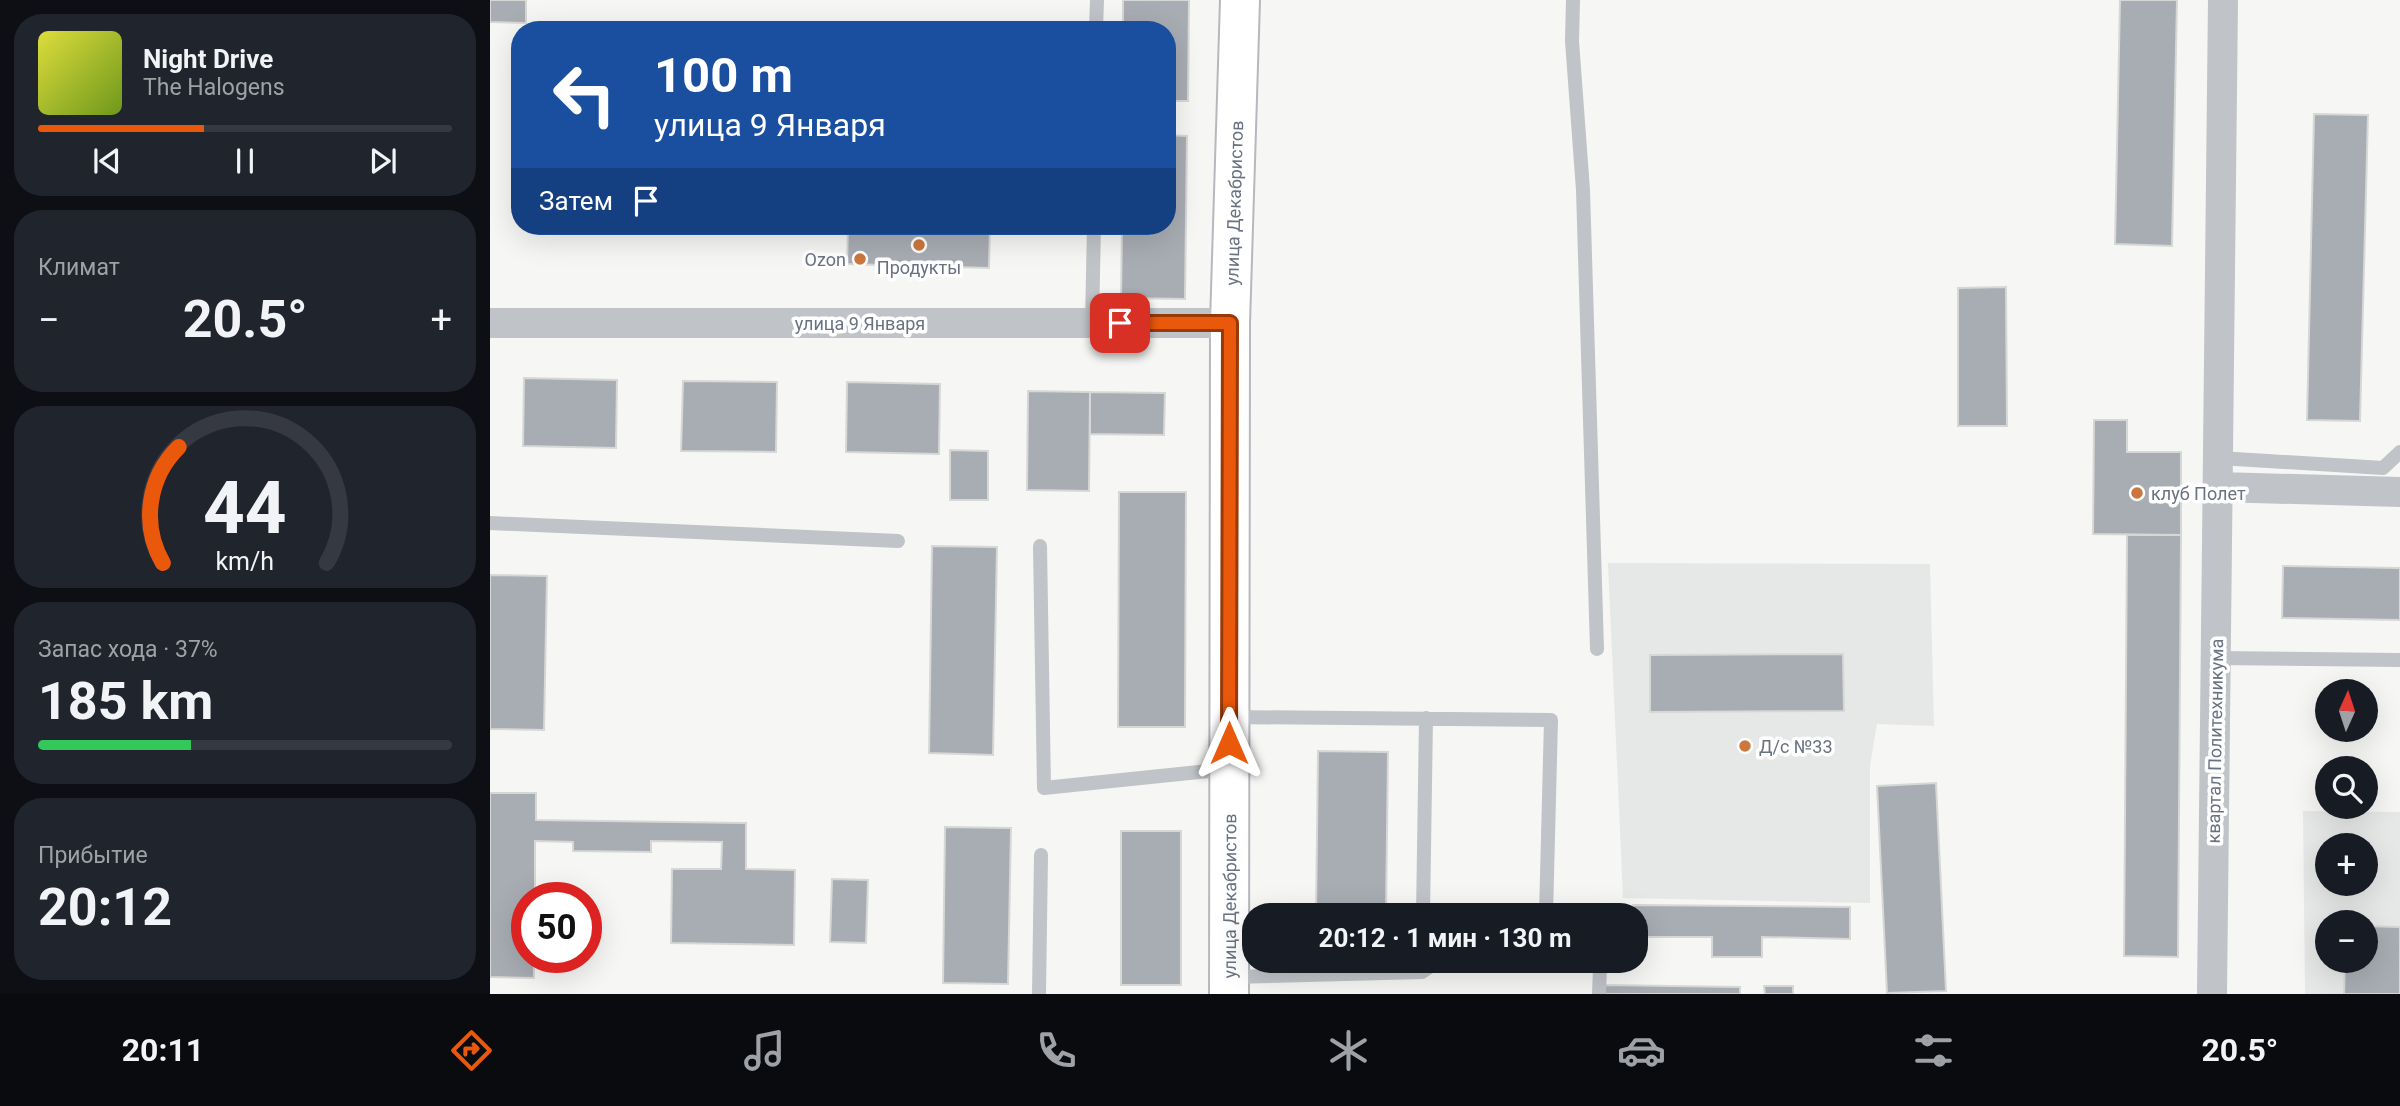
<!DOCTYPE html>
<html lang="ru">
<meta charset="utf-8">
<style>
:root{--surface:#171b24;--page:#20242c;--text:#f1f3f6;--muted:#9ea1a6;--line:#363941;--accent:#ea580c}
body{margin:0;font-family:Roboto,sans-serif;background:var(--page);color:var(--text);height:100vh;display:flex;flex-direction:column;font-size:26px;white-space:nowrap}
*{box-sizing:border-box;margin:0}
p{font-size:23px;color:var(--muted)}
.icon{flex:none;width:38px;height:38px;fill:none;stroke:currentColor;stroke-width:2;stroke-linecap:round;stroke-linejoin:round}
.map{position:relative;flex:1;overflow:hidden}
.details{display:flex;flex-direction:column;gap:14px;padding:14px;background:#0d0f14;width:490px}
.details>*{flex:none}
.top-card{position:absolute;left:21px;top:21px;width:665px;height:214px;border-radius:28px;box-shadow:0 7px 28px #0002;background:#1a4fa0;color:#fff;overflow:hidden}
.needle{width:46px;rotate:3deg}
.fabs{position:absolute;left:1825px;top:679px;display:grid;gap:14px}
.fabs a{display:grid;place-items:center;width:63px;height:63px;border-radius:50%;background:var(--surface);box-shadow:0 7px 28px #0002;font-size:35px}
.speed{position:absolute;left:21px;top:882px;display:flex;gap:14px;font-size:35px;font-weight:700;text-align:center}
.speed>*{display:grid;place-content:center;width:91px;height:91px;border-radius:50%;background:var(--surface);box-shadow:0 7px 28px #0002;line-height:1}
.speed .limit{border:10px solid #d22;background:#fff;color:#111}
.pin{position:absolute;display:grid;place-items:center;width:60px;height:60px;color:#fff;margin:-30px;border-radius:14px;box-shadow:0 4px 10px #0006}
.me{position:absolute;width:77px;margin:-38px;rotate:0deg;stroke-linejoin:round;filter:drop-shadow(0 0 5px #0008)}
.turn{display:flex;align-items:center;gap:24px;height:147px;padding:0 28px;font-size:32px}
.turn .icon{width:91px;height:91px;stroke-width:2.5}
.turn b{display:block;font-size:49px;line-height:60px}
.then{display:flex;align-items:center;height:66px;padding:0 28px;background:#0003;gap:14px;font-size:26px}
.big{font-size:52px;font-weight:700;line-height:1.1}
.details .card{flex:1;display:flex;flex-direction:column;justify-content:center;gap:10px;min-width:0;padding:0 24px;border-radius:28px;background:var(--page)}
.details .dial{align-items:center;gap:0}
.dial svg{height:182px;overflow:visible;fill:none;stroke:var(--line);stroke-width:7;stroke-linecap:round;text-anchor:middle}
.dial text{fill:var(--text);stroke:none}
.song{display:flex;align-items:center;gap:21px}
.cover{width:84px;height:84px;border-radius:10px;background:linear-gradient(135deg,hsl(60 70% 55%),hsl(80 70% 35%))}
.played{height:7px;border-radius:4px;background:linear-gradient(90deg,var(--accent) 40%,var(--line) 40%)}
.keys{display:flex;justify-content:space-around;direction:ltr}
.heat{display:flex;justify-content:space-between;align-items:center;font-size:38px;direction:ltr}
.charge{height:10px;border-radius:5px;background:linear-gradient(90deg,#34c759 37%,var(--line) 0)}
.trip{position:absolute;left:752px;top:903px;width:406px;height:70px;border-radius:28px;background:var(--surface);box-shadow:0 7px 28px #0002;font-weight:700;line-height:70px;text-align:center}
.tabs{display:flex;height:112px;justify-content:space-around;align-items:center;background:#090b0e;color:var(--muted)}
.tabs .icon{width:49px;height:49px}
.tabs .current{color:var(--accent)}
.tabs b{font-size:32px;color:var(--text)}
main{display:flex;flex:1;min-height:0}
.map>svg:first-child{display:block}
.built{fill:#e6e8e7;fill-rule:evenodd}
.building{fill:#a8adb3;stroke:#d7d8d6;stroke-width:2}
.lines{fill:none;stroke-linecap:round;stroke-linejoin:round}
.secondary-casing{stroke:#b5b8bd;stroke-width:42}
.lane{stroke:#c0c3c7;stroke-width:14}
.street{stroke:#c0c3c7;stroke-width:30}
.secondary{stroke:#fff;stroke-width:38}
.route-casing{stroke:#983908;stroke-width:18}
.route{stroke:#ea580c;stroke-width:12}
.poi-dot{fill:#cc773d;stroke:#fff;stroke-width:2.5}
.labels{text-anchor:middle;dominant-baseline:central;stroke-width:7;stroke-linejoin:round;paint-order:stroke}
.street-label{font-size:18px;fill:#697281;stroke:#fff}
.poi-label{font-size:18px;fill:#697281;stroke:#fff;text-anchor:start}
</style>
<main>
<section class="details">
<div class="card">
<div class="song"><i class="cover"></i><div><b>Night Drive</b><p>The Halogens</p></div></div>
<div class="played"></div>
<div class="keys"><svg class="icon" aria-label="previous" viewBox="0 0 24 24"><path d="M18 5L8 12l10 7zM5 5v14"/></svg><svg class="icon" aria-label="pause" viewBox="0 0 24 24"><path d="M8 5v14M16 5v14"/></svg><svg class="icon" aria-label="next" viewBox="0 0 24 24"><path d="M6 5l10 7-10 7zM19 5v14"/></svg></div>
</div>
<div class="card"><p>Климат</p>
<div class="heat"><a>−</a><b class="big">20.5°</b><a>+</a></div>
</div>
<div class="card dial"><svg viewBox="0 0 100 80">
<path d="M14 69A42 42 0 1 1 86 69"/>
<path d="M14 69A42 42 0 0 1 21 18" stroke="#ea580c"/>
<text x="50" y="56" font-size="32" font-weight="700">44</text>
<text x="50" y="72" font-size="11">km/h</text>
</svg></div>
<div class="card"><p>Запас хода · 37%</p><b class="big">185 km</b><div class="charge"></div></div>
<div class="card"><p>Прибытие</p><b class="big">20:12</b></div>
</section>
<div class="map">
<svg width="1910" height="994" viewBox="0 0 1910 994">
<rect width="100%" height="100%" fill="#f6f6f4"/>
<path class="built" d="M1118 563 1440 564 1444 726 1387 724 1380 766V903L1133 898Z
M1813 811 1910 812V994H1815ZM1838 845H1876V884H1838ZM1838 922H1876V961H1838Z"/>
<path class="building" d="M0 0H36V23L0 22Z
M633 0H699L698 101H677V30H633Z
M1630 0H1687L1682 246 1625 244Z
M1824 114 1878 115 1870 421 1817 420Z
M677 135 697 136 695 299 631 298 632 226H677Z
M358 226H500L499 268 357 264Z
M1516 287 1517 426H1468V288Z
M34 378 127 380 126 448 33 446Z
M193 381 287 382 286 452 191 451Z
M357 382 450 384 449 454 356 452Z
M538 391 600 392 599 491 537 490Z
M600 392 675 393 674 435 600 434Z
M1604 420H1637V452H1691V535L1603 534Z
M460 450 498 451V500H460Z
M629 492H696L695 727H628Z
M1637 535H1691L1688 957 1634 956Z
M442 546 507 547 503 755 439 753Z
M1793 566 1910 568V620L1792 618Z
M0 575 57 576 54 730 0 729Z
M1353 654 1354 711 1160 712V655Z
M828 751 898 752 896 915H826Z
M1446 783 1456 991 1397 993 1387 786Z
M0 793H46V820L256 823V869L305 870 304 945 181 943 182 869H231L232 842 161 841V852L83 851V842L45 841V898H37V957H44V978L0 977Z
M455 827 521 828 518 984 453 983Z
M631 831H691V985H631Z
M342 879 378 880 376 943 340 942Z
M1143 905 1360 907V939L1272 937V957H1222V937H1146V915H1143Z
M1876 926 1910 927V994H1854L1855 961H1876Z
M1114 985 1250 987V994H1114Z
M1274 986H1303V994H1275Z"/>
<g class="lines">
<defs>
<g id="secondary">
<path id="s1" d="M739 994 740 323 750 0"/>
</g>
</defs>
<use href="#secondary" class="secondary-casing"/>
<path class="lane" d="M1083 0 1082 41 1093 190 1107 649
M606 30 607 0
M602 323 604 226
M1729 458 1893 468 1910 452
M0 523 408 541
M550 546 554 788 738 769
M1726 658 1910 660
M741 717 1061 720 1056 915
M933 915 936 718
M740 977 932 972 948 961
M549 994 551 855
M1109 994 1110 968"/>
<path class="street" d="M0 323H740
M1729 487 1910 492
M1722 994 1733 0"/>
<use href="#secondary" class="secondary"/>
</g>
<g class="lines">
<defs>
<path id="route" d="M630 323H740L739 743"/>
</defs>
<use href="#route" class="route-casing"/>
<use href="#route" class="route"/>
</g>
<g class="poi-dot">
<circle cx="429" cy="245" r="7"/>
<circle cx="370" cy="259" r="7"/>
<circle cx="1647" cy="493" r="7"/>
<circle cx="1255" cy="746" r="7"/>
</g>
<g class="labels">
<g class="street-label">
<text stroke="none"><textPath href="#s1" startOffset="791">улица Декабристов</textPath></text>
<text x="370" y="323">улица 9 Января</text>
<text transform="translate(1725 741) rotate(-89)">квартал Политехникума</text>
<text stroke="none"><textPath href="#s1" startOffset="98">улица Декабристов</textPath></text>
</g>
<g class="poi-label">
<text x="356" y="259" text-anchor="end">Ozon</text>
<text x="429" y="267" text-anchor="middle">Продукты</text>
<text x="1661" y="493">клуб Полет</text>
<text x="1269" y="746">Д/с №33</text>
</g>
</g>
</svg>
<div class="fabs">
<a><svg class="needle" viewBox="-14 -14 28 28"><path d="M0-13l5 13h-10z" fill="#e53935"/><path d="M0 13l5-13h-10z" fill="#9ea1a6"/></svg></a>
<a><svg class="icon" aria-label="search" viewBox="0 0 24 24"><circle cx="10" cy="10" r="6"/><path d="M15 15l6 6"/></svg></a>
<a>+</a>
<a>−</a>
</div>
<div class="speed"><div class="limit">50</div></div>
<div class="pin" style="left:630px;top:323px;background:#d93025"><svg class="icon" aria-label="arrive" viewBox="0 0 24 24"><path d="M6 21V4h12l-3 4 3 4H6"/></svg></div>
<svg class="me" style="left:739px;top:743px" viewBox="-20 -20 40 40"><path d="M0-17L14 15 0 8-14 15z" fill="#ea580c" stroke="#fff" stroke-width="4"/></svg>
<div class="trip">20:12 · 1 мин · 130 m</div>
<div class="top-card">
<div class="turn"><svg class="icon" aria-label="left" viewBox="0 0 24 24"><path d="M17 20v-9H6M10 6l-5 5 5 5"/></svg><div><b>100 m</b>улица 9 Января</div></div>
<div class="then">Затем<svg class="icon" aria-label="arrive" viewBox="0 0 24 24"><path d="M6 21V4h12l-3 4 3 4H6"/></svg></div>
</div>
</div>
</main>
<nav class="tabs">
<b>20:11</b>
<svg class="icon current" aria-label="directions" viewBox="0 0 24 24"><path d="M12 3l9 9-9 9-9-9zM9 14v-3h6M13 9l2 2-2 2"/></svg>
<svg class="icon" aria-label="music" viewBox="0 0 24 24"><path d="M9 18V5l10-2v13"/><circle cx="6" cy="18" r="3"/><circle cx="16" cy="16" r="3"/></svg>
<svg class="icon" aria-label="phone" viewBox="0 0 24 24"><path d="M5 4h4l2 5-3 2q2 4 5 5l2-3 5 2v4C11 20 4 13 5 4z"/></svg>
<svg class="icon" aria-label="climate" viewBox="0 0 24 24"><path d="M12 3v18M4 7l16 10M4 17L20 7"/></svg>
<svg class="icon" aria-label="car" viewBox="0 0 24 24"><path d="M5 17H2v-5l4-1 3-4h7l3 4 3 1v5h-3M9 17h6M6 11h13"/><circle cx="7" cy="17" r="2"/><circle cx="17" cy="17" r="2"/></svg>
<svg class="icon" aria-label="filters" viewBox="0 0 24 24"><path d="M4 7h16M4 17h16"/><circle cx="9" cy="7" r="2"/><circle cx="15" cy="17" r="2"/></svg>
<b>20.5°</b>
</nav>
